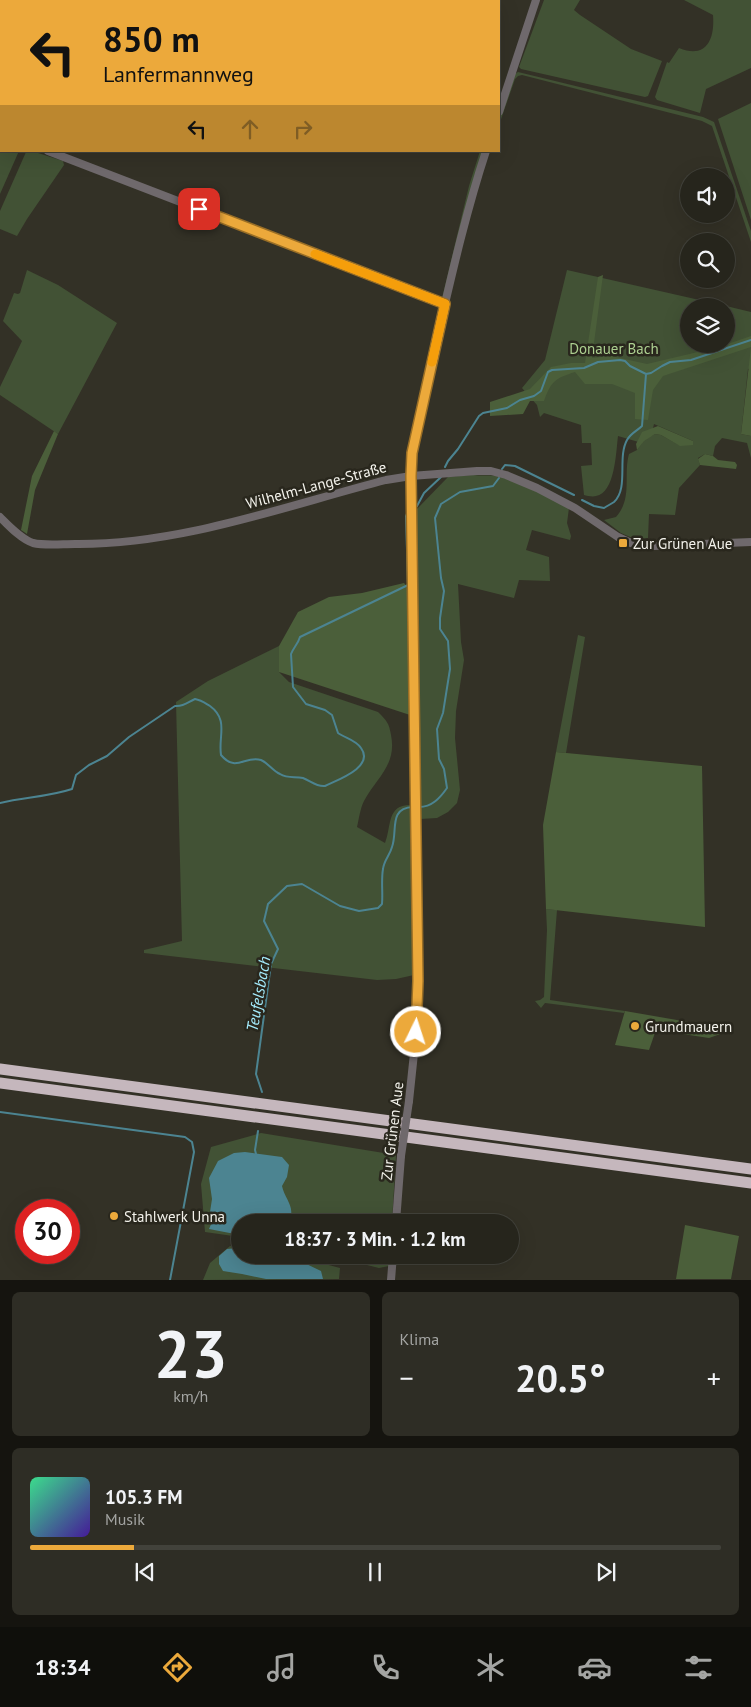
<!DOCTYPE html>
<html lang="de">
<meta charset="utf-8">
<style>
:root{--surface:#26251c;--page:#2e2d25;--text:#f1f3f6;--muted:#a4a5a3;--line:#42423b;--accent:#eca93b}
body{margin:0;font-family:"PT Sans",sans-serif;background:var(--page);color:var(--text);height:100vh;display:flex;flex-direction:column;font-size:19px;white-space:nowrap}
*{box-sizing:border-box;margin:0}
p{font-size:16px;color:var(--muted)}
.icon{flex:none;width:28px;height:28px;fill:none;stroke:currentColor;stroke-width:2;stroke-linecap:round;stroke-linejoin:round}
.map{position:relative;height:1280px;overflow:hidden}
.drawer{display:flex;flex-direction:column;gap:12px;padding:12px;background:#15140f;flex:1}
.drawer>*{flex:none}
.guide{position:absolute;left:0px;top:0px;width:500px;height:152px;box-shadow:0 5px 20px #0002,0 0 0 1px var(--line);background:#eca93b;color:#111;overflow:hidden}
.controls{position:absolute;left:680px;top:168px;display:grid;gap:10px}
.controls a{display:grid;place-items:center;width:55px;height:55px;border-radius:50%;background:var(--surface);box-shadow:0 5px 20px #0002,0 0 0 1px var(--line);font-size:25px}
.speed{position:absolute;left:15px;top:1199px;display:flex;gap:10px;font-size:25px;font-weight:700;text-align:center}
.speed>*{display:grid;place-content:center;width:65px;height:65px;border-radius:50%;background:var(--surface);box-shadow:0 5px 20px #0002,0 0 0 1px var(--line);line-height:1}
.speed .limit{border:8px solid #d22;background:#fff;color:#111}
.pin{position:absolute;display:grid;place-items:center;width:42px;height:42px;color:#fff;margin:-21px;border-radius:10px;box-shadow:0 2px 8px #0006}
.me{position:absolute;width:55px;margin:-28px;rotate:4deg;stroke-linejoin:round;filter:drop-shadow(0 0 4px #0008)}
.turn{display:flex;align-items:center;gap:18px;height:105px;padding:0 20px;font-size:22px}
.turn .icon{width:65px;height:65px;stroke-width:2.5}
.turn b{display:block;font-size:35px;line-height:42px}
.lanes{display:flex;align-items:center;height:48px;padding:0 20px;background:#0003;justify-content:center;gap:25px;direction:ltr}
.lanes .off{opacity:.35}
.big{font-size:38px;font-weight:600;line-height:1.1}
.drawer .tile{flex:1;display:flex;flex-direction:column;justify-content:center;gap:8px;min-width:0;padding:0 18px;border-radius:8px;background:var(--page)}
.drawer .dial{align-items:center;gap:0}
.dial b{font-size:65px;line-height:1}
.song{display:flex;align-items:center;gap:15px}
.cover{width:60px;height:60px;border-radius:8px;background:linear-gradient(135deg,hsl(150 70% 55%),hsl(260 70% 35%))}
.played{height:5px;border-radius:2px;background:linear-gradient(90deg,var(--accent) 15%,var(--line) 15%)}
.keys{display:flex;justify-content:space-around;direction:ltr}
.heat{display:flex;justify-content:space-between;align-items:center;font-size:28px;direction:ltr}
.drawer .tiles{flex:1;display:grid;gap:12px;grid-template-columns:1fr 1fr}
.tile:last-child{grid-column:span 2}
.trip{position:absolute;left:231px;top:1214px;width:288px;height:50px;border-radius:25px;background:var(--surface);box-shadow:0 5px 20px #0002,0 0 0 1px var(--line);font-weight:600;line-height:50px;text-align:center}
.tabs{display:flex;height:80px;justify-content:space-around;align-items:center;background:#0f0f0b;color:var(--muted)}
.tabs .icon{width:35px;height:35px}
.tabs .on{color:var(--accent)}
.tabs b{font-size:22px;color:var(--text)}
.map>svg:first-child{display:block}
.green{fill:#425235;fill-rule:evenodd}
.forest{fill:#4b5f3a}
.water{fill:#4c8491}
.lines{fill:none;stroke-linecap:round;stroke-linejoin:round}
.stream{stroke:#4c8491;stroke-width:2}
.minor{stroke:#6f696c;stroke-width:8}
.highway{stroke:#c5b7bd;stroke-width:11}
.minor-bridge{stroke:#6f696c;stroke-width:8}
.route-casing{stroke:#996e26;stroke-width:12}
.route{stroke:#eca93b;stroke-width:9}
.slow{stroke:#f59e0b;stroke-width:9}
.poi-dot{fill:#eca93b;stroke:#29271d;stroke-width:2}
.labels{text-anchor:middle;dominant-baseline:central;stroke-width:5;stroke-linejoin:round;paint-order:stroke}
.park-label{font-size:15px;fill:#accf90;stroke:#29271d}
.street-label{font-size:15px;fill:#f3f2eb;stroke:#29271d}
.poi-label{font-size:15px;fill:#f3f2eb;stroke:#29271d;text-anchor:start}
.water-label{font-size:16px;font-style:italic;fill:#a4ebfc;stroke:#29271d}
</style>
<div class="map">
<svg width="751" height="1280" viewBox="0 0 751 1280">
<rect width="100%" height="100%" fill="#333126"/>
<path class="green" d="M544 0H580L574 10 580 15 631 49 662 61 648 96 645 97 521 69 519 67Z
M684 0H751V68L706 89 700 113 657 100 655 97 667 62 669 63 679 48C706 59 715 40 713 15Z
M518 72 703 117 714 122 751 231V242L712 126 702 121 522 75 518 76 515 79 499 125V116L512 76Z
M751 103V220L718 119Z
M0 140 1 151H19L0 194Z
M480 151H483L445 298 442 300 436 298H442L469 186Z
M26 152H35L63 161 64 165 27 219 17 236 0 229V211Z
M27 270 58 285 117 323 58 434 0 395V387L22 341 3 321 14 293 18 294 20 293Z
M567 270 726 306H689V344H726V306L751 312V368L748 369 741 434 751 436V458L747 443 722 438 715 446 713 456 705 454 698 458 700 465 679 488 675 515 649 514 648 538 635 539 621 533 604 520 616 517C633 498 623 475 629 454L637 450 642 443 618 436C616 452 615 493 596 496 593 497 587 496 584 495L581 466 592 465 591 443H582L581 425 544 413 540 417 537 405 522 388 545 360ZM654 424 693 441V445H679L661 435 655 434 651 436Z
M473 475C481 476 489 475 497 476 523 481 546 496 569 508L567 523 571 536 570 540 532 530 526 550 549 557 550 581 519 580 514 598 458 584 461 642 464 660 456 711 455 738 460 790 457 803 448 812 437 818 420 819 416 510 448 477Z
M578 635 585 637 566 753 556 752Z
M279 646V672L289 682 378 712C387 721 389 723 391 735 397 765 377 777 364 801 360 809 359 819 357 827L385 843C392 826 386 804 412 805L414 975 396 979 377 980 144 953V950L182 941 176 702 208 681Z
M546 909 557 910 550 1000 625 1011 624 1013 545 1003 541 1008 535 1001 540 1000 544 997 547 930Z
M261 1133 396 1155 392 1222H240V1237L205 1232 201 1184 211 1147Z
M230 1246 240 1247V1255H291L340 1268 339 1279 203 1280 210 1263Z
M327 1255H390L389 1266 379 1268Z"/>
<path class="forest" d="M603 275 592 358 611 356 647 364 719 347 751 336V436L741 434 751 347 663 376 653 390 648 420 635 419V393L612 384H585L575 372C556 378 551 381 544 401H530L523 414 490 416V402L530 389 551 367 571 363H585L598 277Z
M658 426 693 441V445L680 446 661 435 655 434 644 441 637 450 636 444 642 432Z
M54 431 58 434 35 490 27 534 21 530 32 476Z
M705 454 713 456 718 460 735 462 737 465 736 469 700 465 698 459Z
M404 583 409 589 410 715 279 672V646L298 612 329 597 362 593Z
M556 752 702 766 705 927 546 909 543 825Z
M625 1011 700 1024 719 1025 726 1032 709 1038 656 1030 649 1050 615 1045Z
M685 1225 739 1236 731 1279H676Z"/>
<path class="water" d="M245 1152 282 1157 289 1165 287 1177 282 1186C285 1200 297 1208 288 1222H240V1235L209 1229 212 1222 210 1212 212 1199 209 1178 218 1161 234 1153Z
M237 1248H240V1255H276L296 1259 321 1271 323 1279H266L242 1274 223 1271 219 1264V1256L227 1249Z"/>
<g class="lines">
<path class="stream" d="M264 0 268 1
M65 1V0
M398 1V0
M0 138 1 139
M445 467 448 461 458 449 479 416 483 413 507 408 520 400 534 396 541 391 548 372 552 370 584 368 598 362 620 360 625 361 630 366 646 374 651 373 662 366 670 362 691 360 751 340
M502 469 505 465 515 466 574 495
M582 500 594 506 604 508C607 506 611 504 614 502 629 488 617 458 627 440 631 433 637 431 642 426L646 374
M417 506 424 493 441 477
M0 803C24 797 48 797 72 789L76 775 89 765 107 756 129 737 175 706C184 707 188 702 195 699 201 700 205 703 210 706 229 720 218 736 221 755 236 773 245 755 261 760 268 763 273 771 280 774 288 779 295 776 303 778 311 781 316 787 325 786 337 780 375 767 361 748 356 740 345 738 338 733L332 715 325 710 306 704 293 687 291 654C293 648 298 644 300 637L408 585 406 516 408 511
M419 807C432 807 440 798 447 788L444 769 439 759 437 729 443 713 450 669 448 641 440 629V618L444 591 441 578 435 518 441 504 460 492 493 486 499 478
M262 1092 256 1074 271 964 278 949 264 921 268 904 287 886 302 884 340 906 359 911 378 908 382 904C383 893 381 880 383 869 384 860 390 855 392 847 398 831 388 808 413 807
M0 1112 185 1137 192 1142 194 1152 170 1280
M256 1154 255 1150 258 1131
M236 1241 237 1234
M234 1249 235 1244"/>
<path class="minor" d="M499 112 536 0
M0 131 1 132
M48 151 445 304
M0 517C9 526 21 539 33 543 45 546 62 544 75 544 181 545 285 506 386 480L411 476 477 471H491L506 475 537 488 575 508 618 537 631 543 654 546 751 542
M409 1101 418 1015V981L411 480C411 439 424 395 433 355 449 287 464 218 486 151
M396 1222 401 1156
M391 1280 393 1255"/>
<path class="highway" d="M0 1069 751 1169
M0 1083 751 1183"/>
<path class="minor-bridge" d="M401 1156 409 1101"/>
</g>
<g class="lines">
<defs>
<path id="route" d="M199 209 445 304 412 453 411 476 418 981 416 1032"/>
</defs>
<use href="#route" class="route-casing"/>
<use href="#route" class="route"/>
<path class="slow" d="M315 254 445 304 432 362"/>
</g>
<g class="poi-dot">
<rect x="618" y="538" width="10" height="10" rx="2.5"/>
<circle cx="635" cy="1026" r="5"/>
<circle cx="114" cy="1216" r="5"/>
</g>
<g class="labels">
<g class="park-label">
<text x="614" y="348">Donauer Bach</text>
</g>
<g class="street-label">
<text transform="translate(316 485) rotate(-15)">Wilhelm-Lange-Straße</text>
<text transform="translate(392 1131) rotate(-83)">Zur Grünen Aue</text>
</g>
<g class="poi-label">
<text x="633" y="543">Zur Grünen Aue</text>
<text x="645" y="1026">Grundmauern</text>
<text x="124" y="1216">Stahlwerk Unna</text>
</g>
<g class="water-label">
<text transform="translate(258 994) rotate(-80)">Teufelsbach</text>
</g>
</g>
</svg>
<div class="controls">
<a><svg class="icon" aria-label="sound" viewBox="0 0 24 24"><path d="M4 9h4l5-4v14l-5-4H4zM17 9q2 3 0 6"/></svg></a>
<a><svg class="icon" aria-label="search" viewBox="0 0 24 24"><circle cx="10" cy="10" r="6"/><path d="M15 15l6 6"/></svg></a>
<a><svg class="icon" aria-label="layers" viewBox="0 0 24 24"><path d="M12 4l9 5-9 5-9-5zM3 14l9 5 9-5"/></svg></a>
</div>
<div class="speed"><div class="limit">30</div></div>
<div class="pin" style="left:199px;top:209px;background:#d93025"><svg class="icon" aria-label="arrive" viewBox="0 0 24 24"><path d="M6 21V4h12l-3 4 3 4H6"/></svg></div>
<svg class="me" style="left:416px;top:1032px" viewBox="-20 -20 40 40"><circle r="17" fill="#eca93b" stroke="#fff" stroke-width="3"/><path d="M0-11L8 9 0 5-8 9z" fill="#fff"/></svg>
<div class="trip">18:37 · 3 Min. · 1.2 km</div>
<div class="guide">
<div class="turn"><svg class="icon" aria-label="left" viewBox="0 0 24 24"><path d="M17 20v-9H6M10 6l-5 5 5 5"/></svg><div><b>850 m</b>Lanfermannweg</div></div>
<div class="lanes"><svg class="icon" aria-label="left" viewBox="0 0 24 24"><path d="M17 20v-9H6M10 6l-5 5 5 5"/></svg><svg class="icon off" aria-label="ahead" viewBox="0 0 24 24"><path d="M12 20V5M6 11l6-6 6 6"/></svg><svg class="icon off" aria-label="right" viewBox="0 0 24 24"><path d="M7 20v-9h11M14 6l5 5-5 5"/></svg></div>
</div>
</div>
<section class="drawer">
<div class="tiles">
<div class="tile dial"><b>23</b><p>km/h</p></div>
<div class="tile"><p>Klima</p>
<div class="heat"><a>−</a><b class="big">20.5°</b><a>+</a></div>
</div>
<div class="tile">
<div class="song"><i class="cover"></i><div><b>105.3 FM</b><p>Musik</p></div></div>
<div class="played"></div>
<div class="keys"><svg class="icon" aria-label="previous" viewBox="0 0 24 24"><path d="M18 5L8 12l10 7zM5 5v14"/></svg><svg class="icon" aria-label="pause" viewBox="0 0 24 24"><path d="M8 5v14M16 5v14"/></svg><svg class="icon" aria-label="next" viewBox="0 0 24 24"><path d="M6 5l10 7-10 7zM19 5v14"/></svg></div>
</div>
</div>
</section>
<nav class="tabs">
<b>18:34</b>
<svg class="icon on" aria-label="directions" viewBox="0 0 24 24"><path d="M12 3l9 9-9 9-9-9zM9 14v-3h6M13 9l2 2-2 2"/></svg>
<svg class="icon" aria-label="music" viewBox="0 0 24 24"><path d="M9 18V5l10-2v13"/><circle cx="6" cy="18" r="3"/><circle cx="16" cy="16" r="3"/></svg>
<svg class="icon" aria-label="phone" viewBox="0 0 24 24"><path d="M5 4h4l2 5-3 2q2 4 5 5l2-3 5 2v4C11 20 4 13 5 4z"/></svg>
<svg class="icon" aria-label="climate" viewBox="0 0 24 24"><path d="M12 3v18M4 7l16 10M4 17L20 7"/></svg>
<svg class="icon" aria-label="car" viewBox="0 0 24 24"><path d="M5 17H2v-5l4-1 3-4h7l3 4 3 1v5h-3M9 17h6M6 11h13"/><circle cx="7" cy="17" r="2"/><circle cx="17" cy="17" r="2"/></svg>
<svg class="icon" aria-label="filters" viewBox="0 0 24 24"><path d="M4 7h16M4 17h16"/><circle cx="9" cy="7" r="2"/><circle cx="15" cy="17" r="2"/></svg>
</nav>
